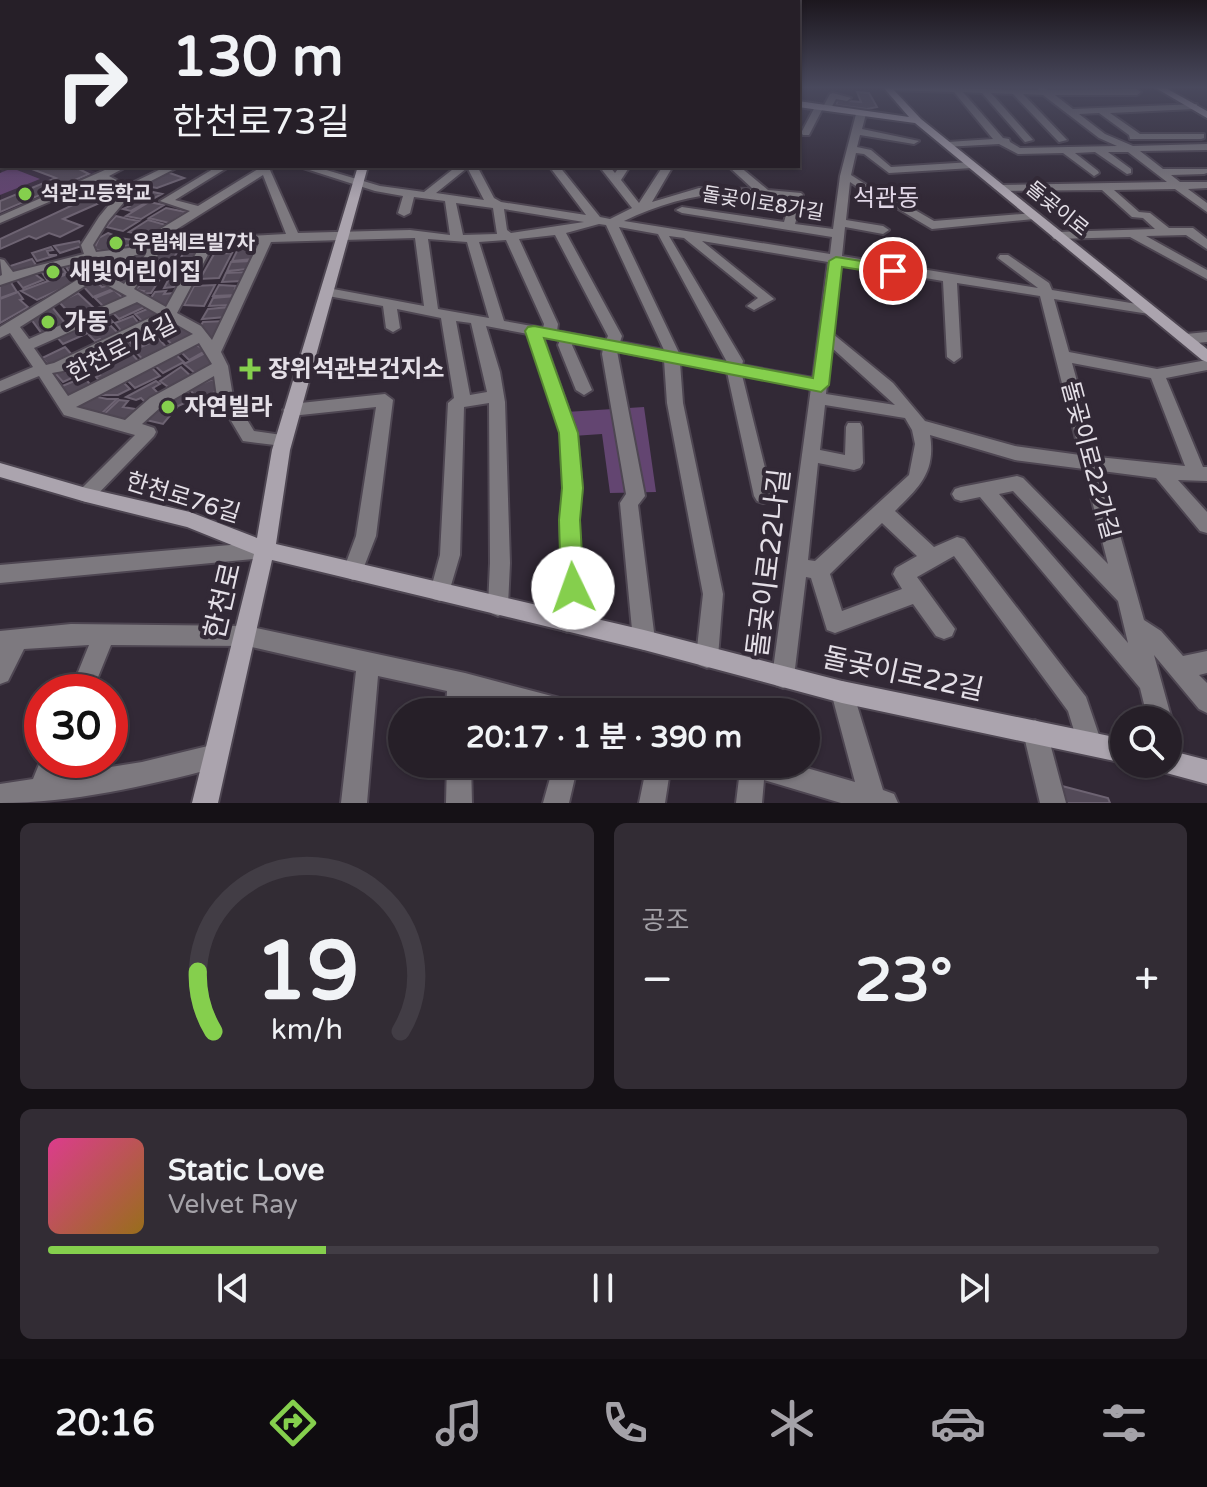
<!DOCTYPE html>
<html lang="ko">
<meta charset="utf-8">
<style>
:root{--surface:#261f28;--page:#322c34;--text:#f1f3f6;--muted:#a4a2a8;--line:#423d45;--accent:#85cf4d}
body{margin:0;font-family:"Varela Round","Noto Sans KR",sans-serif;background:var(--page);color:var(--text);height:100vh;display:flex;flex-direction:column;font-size:30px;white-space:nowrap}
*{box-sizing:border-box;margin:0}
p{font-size:26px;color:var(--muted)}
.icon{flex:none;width:44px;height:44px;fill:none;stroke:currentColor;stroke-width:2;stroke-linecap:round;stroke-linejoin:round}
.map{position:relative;height:803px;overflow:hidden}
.sheet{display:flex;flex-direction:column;gap:20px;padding:20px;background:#151116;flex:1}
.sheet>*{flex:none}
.banner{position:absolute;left:0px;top:0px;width:800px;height:168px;box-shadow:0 2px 6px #0004,0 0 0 2px var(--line);background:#261f28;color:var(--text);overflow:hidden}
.controls{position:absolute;left:1110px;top:706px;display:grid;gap:16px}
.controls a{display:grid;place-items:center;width:72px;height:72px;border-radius:50%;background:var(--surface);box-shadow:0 2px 6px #0004,0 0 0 2px var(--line);font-size:40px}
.speed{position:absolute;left:24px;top:674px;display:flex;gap:16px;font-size:40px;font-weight:700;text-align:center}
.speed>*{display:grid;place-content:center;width:104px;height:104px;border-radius:50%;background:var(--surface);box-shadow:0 2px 6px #0004,0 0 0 2px var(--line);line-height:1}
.speed .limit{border:12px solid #d22;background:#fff;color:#111}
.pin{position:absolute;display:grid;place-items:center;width:68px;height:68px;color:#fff;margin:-34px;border:4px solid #fff;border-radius:50%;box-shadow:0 2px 8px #0007}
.me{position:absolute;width:88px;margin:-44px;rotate:357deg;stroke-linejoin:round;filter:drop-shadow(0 0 6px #0008)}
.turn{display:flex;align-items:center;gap:28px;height:168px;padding:0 40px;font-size:36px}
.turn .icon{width:104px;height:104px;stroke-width:2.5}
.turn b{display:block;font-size:56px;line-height:68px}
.big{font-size:60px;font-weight:700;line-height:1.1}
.sheet .widget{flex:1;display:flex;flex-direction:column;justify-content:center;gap:12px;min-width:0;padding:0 28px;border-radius:12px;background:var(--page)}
.sheet .dial{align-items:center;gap:0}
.dial svg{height:208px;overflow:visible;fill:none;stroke:var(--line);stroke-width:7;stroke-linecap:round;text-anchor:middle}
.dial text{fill:var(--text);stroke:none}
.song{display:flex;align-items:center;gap:24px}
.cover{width:96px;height:96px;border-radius:12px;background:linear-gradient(135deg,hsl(330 70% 55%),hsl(40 70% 35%))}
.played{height:8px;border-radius:4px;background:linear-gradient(90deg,var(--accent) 25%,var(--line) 25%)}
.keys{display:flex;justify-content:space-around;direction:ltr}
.heat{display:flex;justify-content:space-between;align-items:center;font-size:44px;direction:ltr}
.sheet .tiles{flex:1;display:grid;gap:20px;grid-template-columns:1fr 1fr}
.widget:last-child{grid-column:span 2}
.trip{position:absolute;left:388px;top:698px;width:432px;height:80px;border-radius:40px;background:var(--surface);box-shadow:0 2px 6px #0004,0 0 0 2px var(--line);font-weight:700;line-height:80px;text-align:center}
.menu{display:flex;height:128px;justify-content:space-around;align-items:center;background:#0f0c10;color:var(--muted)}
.menu .icon{width:56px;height:56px}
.menu .on{color:var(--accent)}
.menu b{font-size:36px;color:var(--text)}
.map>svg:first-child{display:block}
.built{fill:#3d3143}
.green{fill:#634571}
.building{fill:#534a58;stroke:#6d6372;stroke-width:2}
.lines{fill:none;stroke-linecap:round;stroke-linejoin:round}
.street-casing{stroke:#4e4652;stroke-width:4}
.secondary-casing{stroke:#4e4652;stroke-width:4}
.street{fill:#7d797f;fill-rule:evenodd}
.secondary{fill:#aba4ae;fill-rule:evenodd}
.route{fill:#85cf4d;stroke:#568732;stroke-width:2}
.poi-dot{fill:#85cf4d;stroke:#322936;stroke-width:3}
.labels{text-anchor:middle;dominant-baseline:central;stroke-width:8;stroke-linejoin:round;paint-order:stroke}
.far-poi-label{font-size:20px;font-weight:bold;fill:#e4dfe7;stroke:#322936;text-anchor:start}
.far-street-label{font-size:20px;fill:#e4dfe7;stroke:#322936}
.far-quarter-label{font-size:24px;fill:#e1d7e7;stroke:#322936}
.poi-label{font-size:24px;font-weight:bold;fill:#e4dfe7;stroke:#322936;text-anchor:start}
.street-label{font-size:24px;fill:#e4dfe7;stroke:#322936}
.near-street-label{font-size:28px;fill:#e4dfe7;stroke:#322936}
</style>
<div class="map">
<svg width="1207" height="803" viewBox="0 0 1207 803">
<rect width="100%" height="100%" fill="#322936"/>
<path class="built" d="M2 149V166H81L98 173 0 216Z"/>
<path class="green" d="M12 168 40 179 0 195V173Z
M644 407 656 492 610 493 602 434 573 436 566 412Z"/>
<path class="building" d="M857 92 869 93 877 107 867 109 836 105 838 100 861 102Z
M34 166H73L89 174 0 212V201L56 178 32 169 36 167Z
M167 172 184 178 157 188 139 185Z
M95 183H108L116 190 108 192 84 188Z
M153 192 162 194 131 211 123 209 130 206 129 202Z
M92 196 104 201 63 219 82 226 60 237 49 233 36 239 29 236 0 249V239Z
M149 202 164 205 141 219 126 216Z
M166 208 186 212 169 223 149 218Z
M116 216 128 219 139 221 123 231 106 227Z
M148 220 166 225 147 236 129 232Z
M108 233 120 238 138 241 110 253 94 249 99 238Z
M262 240 253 259 232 261 242 241Z
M79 241 82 246 60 253 54 246Z
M51 247 53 250 47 251 49 255H57L37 261 32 253Z
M203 247 194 264 177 265 186 248Z
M180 248 173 259 152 261 158 250Z
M232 253 219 278 200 279 214 254Z
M137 257H147L140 268 118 270 123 262H134Z
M32 259 36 265 13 273 10 266Z
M252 261 248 269 227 271 231 262Z
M171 262 151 293 142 294 144 291 135 290 138 287H133L150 263Z
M83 263 89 272 74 279 66 267Z
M62 267 66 273 47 280 41 271Z
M191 268 182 286 164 288 174 269Z
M114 270 119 272 138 270 120 283 104 275Z
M32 272 43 280 23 288 15 278Z
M248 272 243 281 222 282 226 273Z
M67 274 74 283 37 300 21 291Z
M95 280 102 287 108 285 113 289 93 297 82 285Z
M10 281 17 292 0 298V284Z
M215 285 204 306 184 305 194 286Z
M219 285 236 286 235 289H239L237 295 213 296Z
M114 290 124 299 105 308 95 298Z
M166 291 164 294 174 293 166 308 150 299 155 292Z
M18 292 23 299 20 300 28 307 0 323V299Z
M78 293 96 310 75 319 59 302Z
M236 296 231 305 209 306 213 298Z
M141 301 147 306 119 319 111 311Z
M52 307 66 324 42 334 31 319Z
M152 307 161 316 144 323 135 314Z
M231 307 226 317 202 319 208 309Z
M105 314 113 322 63 344 55 335Z
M133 316 141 326 123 333 115 323Z
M225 321 218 336 209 338 200 327 203 322Z
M110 325 120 335 104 343 100 339 95 341 89 335Z
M183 326 194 336 173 346 163 335Z
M148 328 158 337 140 346 131 336Z
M127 339 136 348 112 360 103 350Z
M159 339 168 349 145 362 134 350Z
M194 343 205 351 189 360 179 350Z
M65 347 73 356 50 367 42 358Z
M100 351 109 361 63 382 54 372Z
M207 352 213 365 196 374 184 364Z
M174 353 184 362 163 373 153 364Z
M132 354 141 364 101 383 96 377 100 375 96 371Z
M151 367 160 376 135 388 125 378Z
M181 367 193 378 171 389 160 381Z
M84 377 93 388 67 397 60 387Z
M213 379 217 391 199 400 189 389Z
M156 381 160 384 153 388 160 395 146 403 141 398 136 400 126 397Z
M118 383H124L130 389 118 395H102L98 391Z
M186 390 193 399 178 406 163 424 142 419Z
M93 396 107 399H117L100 415 74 409Z
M119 400 128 401 123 407 141 410 129 422 100 418Z
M1062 786 1108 798 1110 803H1066Z"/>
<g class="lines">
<defs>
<path id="street" d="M883 87 1037 90 1042 87 1048 90 1137 89 1141 92 1137 95H1055L1073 109 1197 104V108L1194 109 1110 113 1140 134H1204V138L1201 139H1130L1129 135 1099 113 1079 114 1105 134 1133 146 1207 144V150L1140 151 1163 169H1207V173L1204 174 1171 175 1180 182H1207V188L1188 189 1207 203V212L1175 189 1114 190 1139 212 1150 213 1169 228H1193L1207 239V249L1186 235 1146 236 1207 270V279L1130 237 1054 239 1052 236 1058 232 1155 229 1143 218 1132 217 1102 190 999 191 994 188 999 185 1167 182 1128 152H1108L1131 169V173L1127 174 1095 152 1075 153 1098 171 1099 173 1094 176 1063 153 1018 154 999 144 945 147V143L948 142 993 139 954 92 887 90ZM963 92 982 93 1025 142 1033 140 991 93 1013 94 1059 142 1067 140 1023 94 1043 95 1099 138 1117 146 1020 148 1010 142 1009 139 1003 138Z
M833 93 851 98 847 101 836 99 830 110 823 108 809 135H803L801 133 816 105 823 107 830 94Z
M861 111 866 114 862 129 919 141 914 144 860 135 857 147 871 150 891 167 972 162 977 165 972 168 889 173 864 154 856 153 851 175 890 200 903 203 934 221 1034 213 1040 216 1034 219 932 229 895 207 882 204 850 182 846 220 883 226 889 230 883 234 845 227 842 256 1038 288 998 258 1000 255H1008L1049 283 1052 290 1149 306 1156 310 1149 314 1054 299 1069 352 1157 369 1207 360V370L1166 378 1203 467H1207V481L1178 480 1207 512V533L1200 531 1156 478 1102 471 1144 620 1161 631 1183 656 1207 651V673L1199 675 1207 683V713L1199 709 1154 655 1172 720 1168 729V720H1148L1140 688 980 497 961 501 955 499 952 494 955 489 961 487 1017 476 1023 478 1108 564 1084 469 1015 460 930 435C936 473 919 487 895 511L934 547 957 537 964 539 1086 697 1101 741 1098 750 1089 753 1080 750 1068 711 954 556 917 577 955 629 952 636 944 639 936 636 913 604 835 633 827 630 811 578 806 577 794 677 791 685 783 688 775 685 772 677 811 388 742 375 772 496 769 501 763 503 757 501 754 496 727 372 680 363 683 403 723 594 718 657 715 665 707 668 699 665 696 657 703 594 667 403 664 360 617 351 645 496 638 505 655 640 652 647 644 650 636 647 633 640 620 503 626 494 602 354 603 349 573 343 572 345 592 390 584 395 576 390 558 345 560 340 543 337 577 433 582 488 578 520 583 588 575 629 567 632 559 629 556 622 563 588 560 520 564 488 561 433 528 334 486 326 500 372 505 402 510 563 508 606 505 613 498 616 491 613 488 606 490 563 489 403 464 407 460 555 447 599 440 601 433 599 430 592 440 555 448 403 454 398 441 318 397 309 400 328 393 332 386 328 383 306 328 296 321 292 328 288 424 306 415 238 271 242 221 352 228 366 233 397 254 431 289 436 291 440 289 444 283 446 243 441 217 397 214 376 162 406 142 424 154 428 156 432 154 436 92 500 86 502 80 500 77 495 80 490 135 435 64 415 39 376 0 392V381L33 367 10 333 0 338V327L90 272 86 261 42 271 0 285V276L2 275 0 259 4 260 13 272 84 254 81 245 99 217 113 200V187L100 180 0 223V216L114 166H128L109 176 122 183 124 187 167 166H180L124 195 125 201 108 221 93 245 96 252 129 248 190 211 160 201 218 166H230L175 200 198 206 263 166H275L270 170 298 233 410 230 450 235 445 201 414 197 410 213 404 216 398 213 403 196 375 191 297 166H313L380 186 424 192 457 166H477L494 198 501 202 586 215 549 166H559L600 217 610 219 632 208 599 166H609L615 173 620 166H630L621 180 639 203 663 166H673L652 202 699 188 753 189 728 166H739L768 190 801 193 803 195 795 224 833 229 840 176 856 114ZM467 167 484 200 436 193 467 168ZM263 175 286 234 209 238 150 246ZM728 193 791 198 784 222 682 207 676 210 682 213 832 237 830 254 624 221C657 205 691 195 728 193ZM456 203 493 208 497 234 463 235ZM504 209 584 222 511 233 507 230ZM599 224 606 225 664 350 620 342 622 336 566 233ZM619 227 658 234 727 362 679 353ZM555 235 608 336 606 340 557 331 558 324 519 239ZM669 236 684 238 758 298 747 306 754 310 774 299 702 241 828 262 813 378 742 365 743 361ZM428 239 467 242 489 318 438 309ZM506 240 544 324 543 328 504 321 479 242ZM259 243 212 340 201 326 177 313 212 247ZM199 248 166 307 134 289 160 252ZM146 254 124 284 105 273 135 255ZM114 257 100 265 98 259ZM841 264 943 281 947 357 954 362 961 357 957 283 1040 296 1080 455 1015 446 925 421 893 383 833 334ZM96 279 127 296 29 339 20 327ZM137 302 158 314 54 363 46 365 34 348ZM169 320 193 334 68 396 52 373 63 371ZM456 321 471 323 487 392 470 395ZM199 343 212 364 150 398 125 420 76 407ZM831 347 895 405 826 394ZM1072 363 1151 378 1185 466 1098 457ZM825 405 905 418 912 430 915 444 909 475 815 561 808 560 818 463 854 470 860 468 863 463 862 427 860 423H848L846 427 845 455 820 450ZM1013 491 1118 601 1128 643 999 494ZM882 523 917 556 896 568 893 574 902 589 842 611 830 574Z
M1207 332V342L1186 344 1179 339 1186 334Z
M385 394 393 400 376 536 360 577 353 580 346 577 343 571 356 536 376 407 291 416 283 410 291 404Z
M265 542 272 544 275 550 272 556 265 558 0 583V565Z
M71 624 247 626 465 673 567 700 575 704 579 712H525L470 697V712H446L447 691 378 676 367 803H341L356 671 247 646 111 645 92 692H70L89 645 24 649 8 681 0 684V631Z
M842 681 850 684 853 692 883 790 894 794 898 803H841L764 780 762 803H736L740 770 738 764H793L855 782 831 692 834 684Z
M1035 720 1043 724 1047 732 1066 803H1040L1023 732 1027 724Z
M216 744 225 747 228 756 225 765 216 768C145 786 73 803 0 803V784L33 779 42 757V760H65L60 775 142 762Z
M447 764H471L472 803H446Z
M554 764H578L569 803H543Z
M647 764H671L665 803H639Z"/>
<path id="secondary" d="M883 87H891L921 119 1207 349V362L1202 360 915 123 798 107V101L909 117Z
M1154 87H1164L1207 111V118Z
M2 139V145L0 146V140Z
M358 166H368L290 450 276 544 644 630 842 681 1124 739V763L842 703 644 650 272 560 218 803H192L254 554 187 527 86 502 0 477V463L86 488 190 512 257 538 272 450Z
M1168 750 1207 760V784L1159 771 1156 764H1168Z"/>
</defs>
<use href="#street" class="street-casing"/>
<use href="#secondary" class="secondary-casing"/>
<use href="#street" class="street"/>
<use href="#secondary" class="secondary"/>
</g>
<linearGradient id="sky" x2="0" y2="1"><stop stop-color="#1c171e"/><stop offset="0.44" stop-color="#49495d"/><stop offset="1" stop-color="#49495d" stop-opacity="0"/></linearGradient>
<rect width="1207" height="199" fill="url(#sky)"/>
<path class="route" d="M836 257 893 266 900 271 893 275 842 267 829 385 821 392 544 338 578 433 583 488 580 520 584 588 581 595 573 599 564 595 561 588 559 520 562 488 559 433 525 331 528 327 534 326 813 378 829 261Z"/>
<g class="poi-dot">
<circle cx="25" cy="194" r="8"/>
<circle cx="116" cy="243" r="8"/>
<circle cx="53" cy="272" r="8"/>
<circle cx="48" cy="322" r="8"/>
<path d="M246 357h8v8h8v8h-8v8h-8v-8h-8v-8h8z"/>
<circle cx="168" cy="407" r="8"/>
</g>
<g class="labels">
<g class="far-poi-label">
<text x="41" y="194">석관고등학교</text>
<text x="132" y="243">우림쉐르빌7차</text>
</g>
<g class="far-street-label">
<text transform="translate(763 204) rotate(9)">돌곶이로8가길</text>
<text transform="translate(1057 209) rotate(39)">돌곶이로</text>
</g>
<g class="far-quarter-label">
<text x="886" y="198">석관동</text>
</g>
<g class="poi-label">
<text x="69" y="272">새빛어린이집</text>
<text x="64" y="322">가동</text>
<text x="268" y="369">장위석관보건지소</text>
<text x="184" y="407">자연빌라</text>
</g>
<g class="street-label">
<text transform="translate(122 349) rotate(-27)">한천로74길</text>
<text transform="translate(1090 460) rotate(75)">돌곶이로22가길</text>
<text transform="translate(183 498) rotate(17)">한천로76길</text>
</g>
<g class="near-street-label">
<text transform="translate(769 563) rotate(-83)">돌곶이로22나길</text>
<text transform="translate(223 601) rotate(-77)">한천로</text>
<text transform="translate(903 674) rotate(12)">돌곶이로22길</text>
</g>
</g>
</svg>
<div class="controls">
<a><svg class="icon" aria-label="search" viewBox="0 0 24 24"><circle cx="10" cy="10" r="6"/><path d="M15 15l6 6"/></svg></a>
</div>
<div class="speed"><div class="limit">30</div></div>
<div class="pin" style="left:893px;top:271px;background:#d93025"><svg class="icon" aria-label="arrive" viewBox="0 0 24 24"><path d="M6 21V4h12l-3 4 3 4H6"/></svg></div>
<svg class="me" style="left:573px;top:588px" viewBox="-20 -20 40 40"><circle r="19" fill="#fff"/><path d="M0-13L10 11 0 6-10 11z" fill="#85cf4d"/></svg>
<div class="trip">20:17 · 1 분 · 390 m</div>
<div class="banner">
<div class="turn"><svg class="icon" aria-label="right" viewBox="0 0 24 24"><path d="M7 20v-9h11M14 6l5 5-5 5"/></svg><div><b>130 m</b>한천로73길</div></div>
</div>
</div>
<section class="sheet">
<div class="tiles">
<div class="widget dial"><svg viewBox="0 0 100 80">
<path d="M14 69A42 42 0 1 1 86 69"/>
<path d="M14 69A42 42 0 0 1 8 46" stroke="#85cf4d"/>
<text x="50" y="56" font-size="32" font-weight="700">19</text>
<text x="50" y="72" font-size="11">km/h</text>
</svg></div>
<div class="widget"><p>공조</p>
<div class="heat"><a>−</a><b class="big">23°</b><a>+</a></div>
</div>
<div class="widget">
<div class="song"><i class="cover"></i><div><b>Static Love</b><p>Velvet Ray</p></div></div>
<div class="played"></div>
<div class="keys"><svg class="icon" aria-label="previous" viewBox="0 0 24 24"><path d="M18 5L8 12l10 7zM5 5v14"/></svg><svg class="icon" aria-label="pause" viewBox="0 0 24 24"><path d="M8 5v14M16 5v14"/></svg><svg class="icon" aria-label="next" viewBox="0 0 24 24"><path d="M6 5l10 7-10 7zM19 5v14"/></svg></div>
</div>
</div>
</section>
<nav class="menu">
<b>20:16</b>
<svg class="icon on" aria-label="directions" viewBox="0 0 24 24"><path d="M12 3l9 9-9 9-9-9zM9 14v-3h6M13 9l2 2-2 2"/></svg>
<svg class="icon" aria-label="music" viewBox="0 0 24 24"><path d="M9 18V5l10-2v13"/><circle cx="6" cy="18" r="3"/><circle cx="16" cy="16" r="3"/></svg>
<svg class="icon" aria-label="phone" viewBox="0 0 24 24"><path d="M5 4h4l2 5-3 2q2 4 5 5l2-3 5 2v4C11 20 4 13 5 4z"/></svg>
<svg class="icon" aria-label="climate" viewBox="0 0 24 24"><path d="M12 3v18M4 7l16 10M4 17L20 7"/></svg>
<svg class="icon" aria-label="car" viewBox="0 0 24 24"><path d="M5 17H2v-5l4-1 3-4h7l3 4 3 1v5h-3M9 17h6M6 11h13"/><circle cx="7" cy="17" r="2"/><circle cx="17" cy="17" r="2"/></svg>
<svg class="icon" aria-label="filters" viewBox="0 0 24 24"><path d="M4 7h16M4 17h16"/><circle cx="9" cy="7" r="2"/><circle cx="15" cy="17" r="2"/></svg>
</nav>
